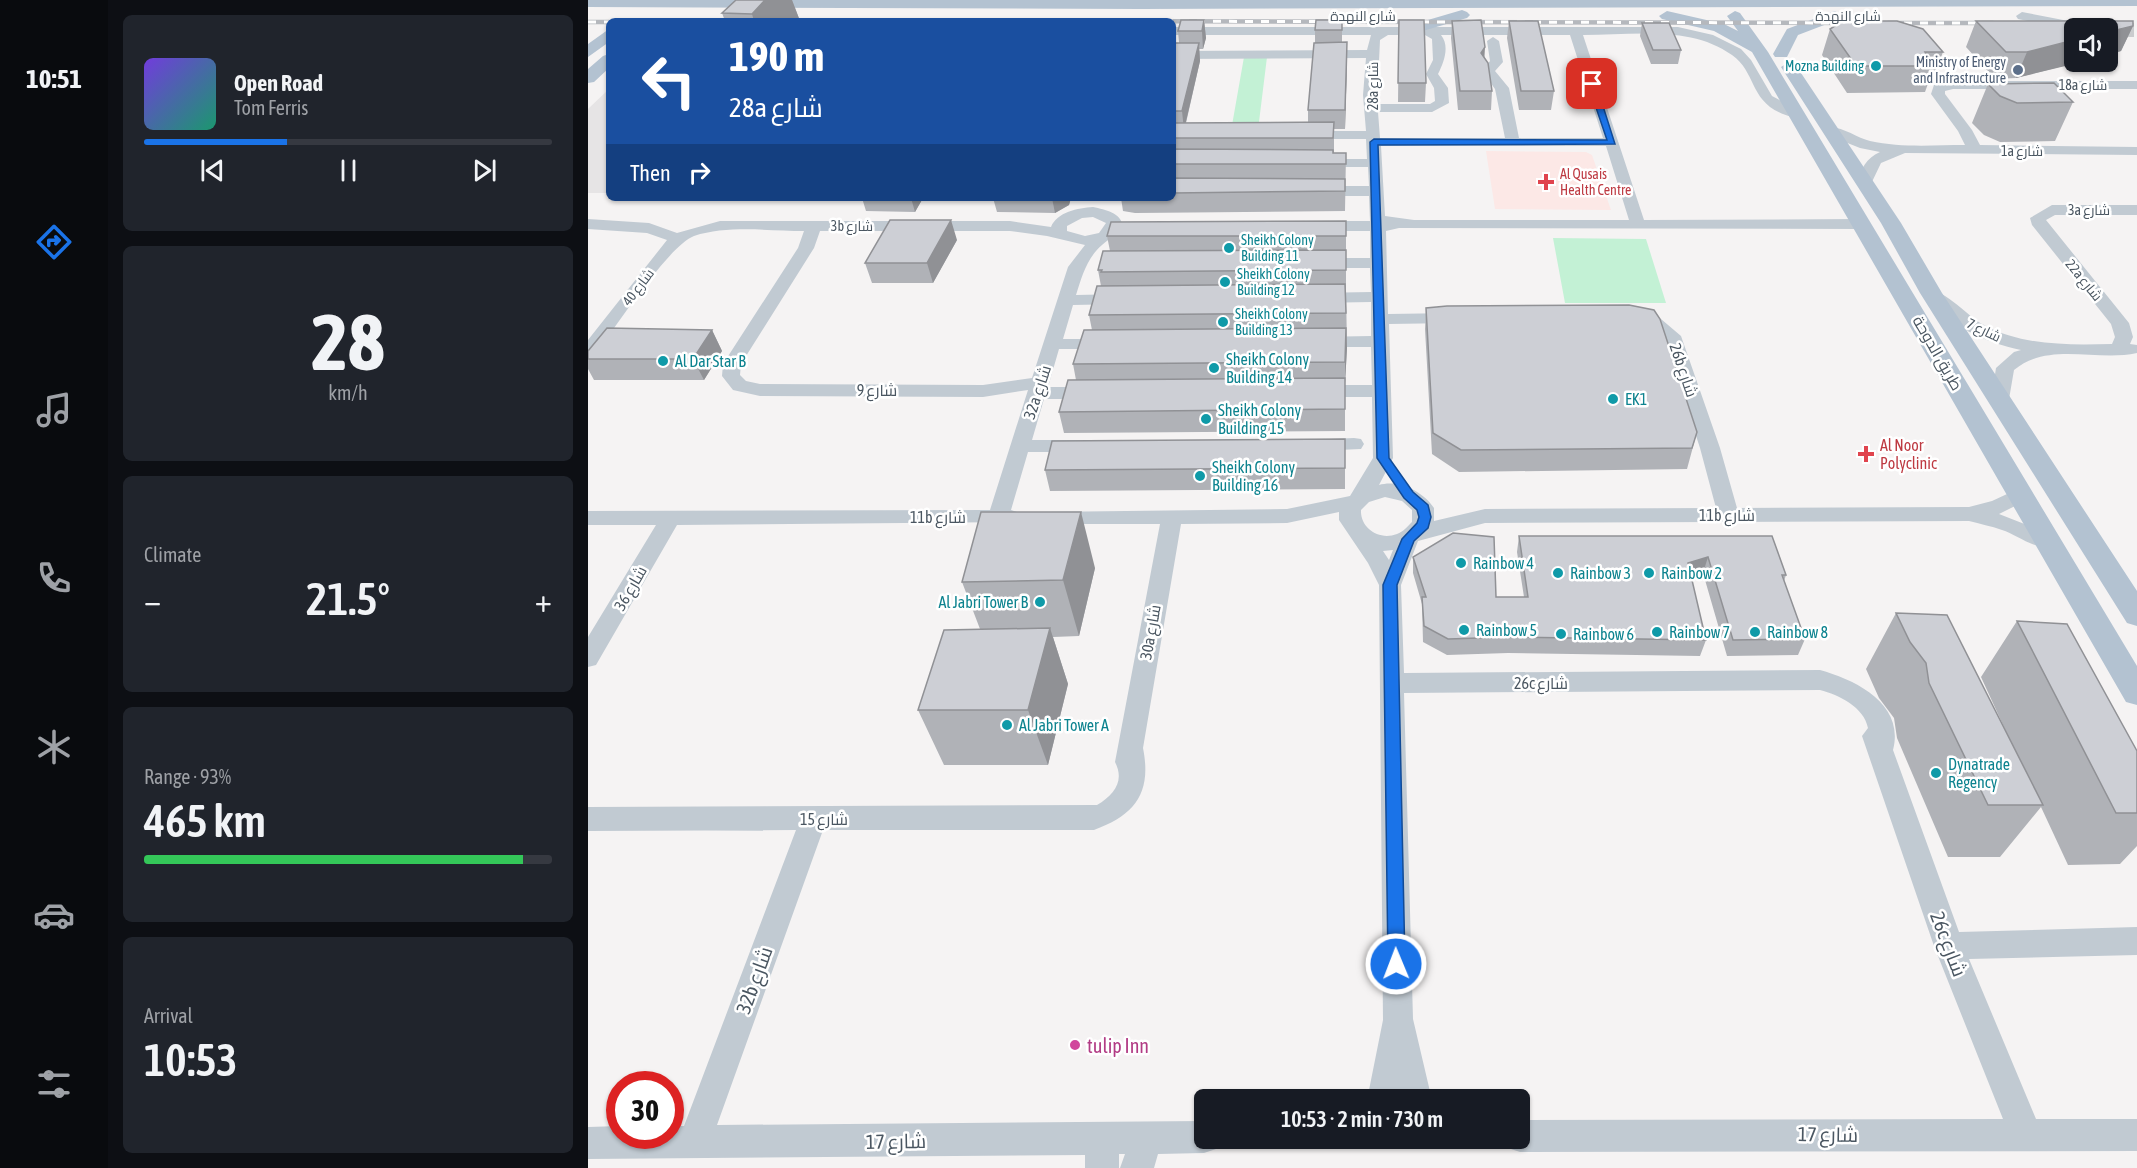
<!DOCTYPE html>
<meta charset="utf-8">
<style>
:root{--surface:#171b24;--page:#20242c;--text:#f1f3f6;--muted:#9ea1a6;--line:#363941;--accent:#1a73e8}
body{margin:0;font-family:"Asap Condensed",Cairo,sans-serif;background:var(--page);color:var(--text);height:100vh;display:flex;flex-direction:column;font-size:22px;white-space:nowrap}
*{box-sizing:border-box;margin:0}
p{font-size:20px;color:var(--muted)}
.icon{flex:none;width:33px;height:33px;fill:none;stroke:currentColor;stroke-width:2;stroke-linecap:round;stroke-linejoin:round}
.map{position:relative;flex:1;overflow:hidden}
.details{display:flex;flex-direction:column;gap:15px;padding:15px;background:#0d0f14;width:480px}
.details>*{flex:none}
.guide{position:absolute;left:18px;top:18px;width:570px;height:183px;border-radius:9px;box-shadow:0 2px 4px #0004;background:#1a4fa0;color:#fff;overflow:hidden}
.tools{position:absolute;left:1476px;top:18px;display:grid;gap:12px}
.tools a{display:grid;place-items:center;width:54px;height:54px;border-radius:9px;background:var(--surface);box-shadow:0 2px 4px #0004;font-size:30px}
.speed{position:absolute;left:18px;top:1071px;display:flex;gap:12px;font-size:30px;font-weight:700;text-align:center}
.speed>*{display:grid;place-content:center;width:78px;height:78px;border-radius:50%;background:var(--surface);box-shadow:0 2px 4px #0004;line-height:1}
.speed .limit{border:9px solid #d22;background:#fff;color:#111}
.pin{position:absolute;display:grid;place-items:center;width:51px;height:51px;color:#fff;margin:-26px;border-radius:12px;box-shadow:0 3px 9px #0006}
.me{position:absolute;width:66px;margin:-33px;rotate:359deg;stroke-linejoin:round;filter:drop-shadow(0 0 4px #0008)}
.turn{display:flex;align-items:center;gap:21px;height:126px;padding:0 24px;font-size:27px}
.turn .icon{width:78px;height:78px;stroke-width:2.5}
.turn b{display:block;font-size:42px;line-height:51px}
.then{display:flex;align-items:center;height:57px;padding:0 24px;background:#0003;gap:12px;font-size:22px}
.big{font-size:45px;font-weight:600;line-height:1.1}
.details .widget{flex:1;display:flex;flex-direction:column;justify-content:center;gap:9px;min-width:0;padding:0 21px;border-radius:9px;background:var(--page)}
.details .dial{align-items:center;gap:0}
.dial b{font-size:78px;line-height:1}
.song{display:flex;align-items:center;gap:18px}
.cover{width:72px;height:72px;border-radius:9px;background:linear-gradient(135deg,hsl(260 70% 55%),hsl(160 70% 35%))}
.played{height:6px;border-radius:3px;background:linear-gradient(90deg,var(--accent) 35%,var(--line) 35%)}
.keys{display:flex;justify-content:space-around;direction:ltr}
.heat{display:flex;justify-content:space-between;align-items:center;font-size:33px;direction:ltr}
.charge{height:9px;border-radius:4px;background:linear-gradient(90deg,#34c759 93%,var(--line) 0)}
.trip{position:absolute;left:606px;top:1089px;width:336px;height:60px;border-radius:9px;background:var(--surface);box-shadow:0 2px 4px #0004;font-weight:600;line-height:60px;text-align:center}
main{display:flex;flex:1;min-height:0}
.tabs{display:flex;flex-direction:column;width:108px;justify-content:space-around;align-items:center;background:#090b0e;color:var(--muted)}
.tabs .icon{width:42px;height:42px}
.tabs .selected{color:var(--accent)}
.tabs b{font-size:27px;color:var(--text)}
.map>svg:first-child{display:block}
.education{fill:#e6e4e5}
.medical{fill:#fce8e6}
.green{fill:#c3f1d5}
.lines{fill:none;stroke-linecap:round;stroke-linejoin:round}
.minor-tunnel{stroke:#caccce;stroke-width:14;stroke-dasharray:14 7;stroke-linecap:butt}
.minor{fill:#c1cad2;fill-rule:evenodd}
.major{fill:#b3c2d1;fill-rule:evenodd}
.rail-casing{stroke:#b5b8bd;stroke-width:4.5}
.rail{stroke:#fff;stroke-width:3;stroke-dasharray:8;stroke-linecap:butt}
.wall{fill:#b0b2b7}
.shaded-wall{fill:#909195}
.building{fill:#cdcfd5;stroke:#909195;stroke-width:1.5}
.route{fill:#1a73e8;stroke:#114b97;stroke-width:1.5}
.culture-dot{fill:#0f9aa8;stroke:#fff;stroke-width:2}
.service-dot{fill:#5c6f8a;stroke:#fff;stroke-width:2}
.health-dot{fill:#e0444e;stroke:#fff;stroke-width:2}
.hotel-dot{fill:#d1479c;stroke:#fff;stroke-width:2}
.labels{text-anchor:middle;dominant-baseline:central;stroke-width:5;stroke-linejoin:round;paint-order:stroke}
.far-street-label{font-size:14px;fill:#4a5661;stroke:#fff}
.far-service-label{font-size:14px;fill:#4e5e75;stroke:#fff;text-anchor:end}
.far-culture-label{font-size:14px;fill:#0d838f;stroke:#fff;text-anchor:start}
.far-health-label{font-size:14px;fill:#be3a42;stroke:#fff;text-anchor:start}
.street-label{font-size:16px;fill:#4a5661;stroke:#fff}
.culture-label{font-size:16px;fill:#0d838f;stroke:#fff;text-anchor:start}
.health-label{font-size:16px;fill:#be3a42;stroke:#fff;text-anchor:start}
.near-street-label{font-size:20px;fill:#4a5661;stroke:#fff}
.near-hotel-label{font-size:20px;fill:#b23c85;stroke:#fff;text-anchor:start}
</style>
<main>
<nav class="tabs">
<b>10:51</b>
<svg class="icon selected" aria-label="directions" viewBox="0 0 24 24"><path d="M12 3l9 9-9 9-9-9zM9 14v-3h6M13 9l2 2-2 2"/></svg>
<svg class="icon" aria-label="music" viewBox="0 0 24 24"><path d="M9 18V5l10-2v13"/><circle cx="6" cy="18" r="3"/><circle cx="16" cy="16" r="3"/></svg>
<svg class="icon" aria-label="phone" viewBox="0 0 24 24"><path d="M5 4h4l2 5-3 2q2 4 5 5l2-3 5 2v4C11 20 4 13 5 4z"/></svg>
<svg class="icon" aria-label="climate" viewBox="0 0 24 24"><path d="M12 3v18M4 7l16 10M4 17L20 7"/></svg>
<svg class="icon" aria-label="car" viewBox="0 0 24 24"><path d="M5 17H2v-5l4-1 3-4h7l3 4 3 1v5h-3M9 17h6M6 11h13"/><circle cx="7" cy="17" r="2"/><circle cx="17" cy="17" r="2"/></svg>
<svg class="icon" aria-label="filters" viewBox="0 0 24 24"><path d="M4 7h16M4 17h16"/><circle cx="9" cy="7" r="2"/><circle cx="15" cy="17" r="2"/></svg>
</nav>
<section class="details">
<div class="widget">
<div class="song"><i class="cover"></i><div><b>Open Road</b><p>Tom Ferris</p></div></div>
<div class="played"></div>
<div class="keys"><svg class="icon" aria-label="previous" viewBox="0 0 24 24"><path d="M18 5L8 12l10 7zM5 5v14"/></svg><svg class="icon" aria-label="pause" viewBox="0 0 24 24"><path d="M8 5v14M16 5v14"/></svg><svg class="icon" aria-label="next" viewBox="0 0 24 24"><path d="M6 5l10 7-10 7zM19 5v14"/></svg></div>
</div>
<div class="widget dial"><b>28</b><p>km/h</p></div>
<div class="widget"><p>Climate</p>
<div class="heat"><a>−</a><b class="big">21.5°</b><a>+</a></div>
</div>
<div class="widget"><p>Range · 93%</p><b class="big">465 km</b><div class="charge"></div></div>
<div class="widget"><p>Arrival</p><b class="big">10:53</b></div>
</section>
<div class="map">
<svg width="1549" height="1168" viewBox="0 0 1549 1168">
<rect width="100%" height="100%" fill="#f5f3f3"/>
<path class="education" d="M21 89V193H0V109Z"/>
<path class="medical" d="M898 151 998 152 1004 155 1023 210 907 209Z"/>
<path class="green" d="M656 57H679L670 130 643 131Z
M965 238 1058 239 1078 303H977Z"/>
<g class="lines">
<path class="minor-tunnel" d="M1532 30H1549"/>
<path class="minor" d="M1434 12 1496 24 1502 28 1486 30 1430 19 1428 16Z
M585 27H1090L1125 35 1153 49 1163 60 1184 96 1212 111V117L1207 118C1159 106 1171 74 1144 55 1103 25 1043 35 995 35L1056 220 1274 219 1282 224 1274 229 811 228 798 231 800 314 866 313 875 318 866 323 801 324 805 458 791 485C810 479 835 491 846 508V521L897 509 1128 508 1112 448 1076 338 1061 327 1040 322 1037 318 1040 314 1046 313 1073 319 1093 336 1132 448 1149 508 1381 507 1404 501 1432 488 1439 490 1442 495 1439 500 1411 514 1467 536 1470 541 1467 546C1449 552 1430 535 1414 530 1403 526 1392 524 1381 521L897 523 830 541 813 585 816 673 1232 670C1268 680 1317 704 1305 750L1371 932 1549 927V955L1381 959 1448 1119H1549V1151L932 1152 920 1148 917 1138H932V1120L1415 1119 1346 946 1274 736 1280 728C1276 707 1251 695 1232 690L816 693 825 1019 844 1100H779L795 1020 791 585 780 563 751 520V512L699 523 593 524 555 748C564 793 547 815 506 830H235L129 1125 616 1121V1138H632L628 1149 616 1153 570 1154 566 1168H532L537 1154H531V1168H497V1155L0 1159V1127L32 1126V1136H82V1126H96L208 830 0 831V807L509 805C526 795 537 781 527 762L572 524H463L455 522 452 517 455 512 699 509 762 496 785 458 784 397H726L717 391 726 385H784L783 347H728L719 342 728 337 783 336V302L727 303 718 298 727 293 783 292 782 268H729L721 263 729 258H782V231H729L721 226 729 221H782L781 196H727L719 191 727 186H781L780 167H728L721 163 728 159H779L778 139H715L708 135 715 131H778L775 95 778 58 585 59V51L779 50 783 35H585ZM800 35H837L844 39 845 60 838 74 846 88 847 101 842 104H789L792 40ZM853 35H982L1015 138H931L921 88 907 71 915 62 911 41 905 37 899 41 902 61 894 71 907 89 917 138H792L790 112H844L861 103 860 88 850 74C856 62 862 46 853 35ZM793 146H1018L1041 220H826L797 216ZM797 497 814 501 824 510V522C820 526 815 532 809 534 791 541 772 528 773 510L781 502ZM805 550 801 560 795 551Z
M1365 81H1549V89H1365L1357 91V94L1384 130 1392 145 1549 147V155L1317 153 1293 163 1282 186H1272L1269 183C1273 169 1278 158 1292 152L1272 148 1237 134V128C1252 124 1268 138 1282 141 1313 148 1346 145 1377 145L1370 131 1343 94 1346 85Z
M1464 205H1549V215H1467L1458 220 1541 323 1545 337 1542 344 1549 345V353C1508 362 1461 341 1426 370L1420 405H1406L1403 401 1408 368 1426 352 1433 350C1398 343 1357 324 1335 294L1338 290C1354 286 1380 317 1396 325 1435 346 1480 345 1524 344L1527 337 1523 324 1444 225 1442 218Z
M505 207C518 210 532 212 535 226 529 235 522 238 514 245 499 258 494 276 488 295L535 294 544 299 535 304 485 305 475 339H521L530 344 521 349H471L460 387H507L516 393 507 399H456L444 440H493L500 441 503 446 500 451 493 452H440L423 510 429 512 432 517 429 522 89 525 8 665 0 667V637L68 525H0V511L402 510 440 390 395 397 172 396 145 390 134 376 135 364 210 248 216 231C181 231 140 225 106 236 80 246 26 330 6 356L0 357V340L79 240 59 233 0 229V219L61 223 89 233 132 221H422L463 227C469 212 490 208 505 207ZM505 217 518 223 511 233 497 236 479 231V226L494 218ZM232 231H422L459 236 497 245 480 267 444 378 395 385 172 384 158 381 152 375 153 364 226 248Z
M766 438 773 439 776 444 773 449 727 451 720 450 717 445 720 440Z"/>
<path class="major" d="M0 0H1549V6L553 9 0 7Z
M874 10 879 12 882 15 879 18 821 35 813 30 816 27Z
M1079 11 1136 24 1150 31 1139 16 1147 11 1152 13 1180 52 1549 666V705L1538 702 1164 52 1126 31 1074 19 1071 16Z
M1247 11 1255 16 1252 19 1210 35 1199 57H1187L1185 54 1199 29Z
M21 29V42L0 57V44Z
M21 54V68L6 82 0 83V69L15 56Z
M1201 62 1207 64 1313 223 1354 293 1549 591V626L1539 623 1332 293 1293 223 1193 67Z"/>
<defs>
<path id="rail" d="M497 21 1267 23
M0 22H21
M1300 23H1405"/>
</defs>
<use href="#rail" class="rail-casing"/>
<use href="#rail" class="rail"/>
</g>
<path class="wall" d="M148 0H204L212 21H137L134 13Z
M616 20 618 38 615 49H611L612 61 598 123 720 122V110L727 43V30L754 20V42L759 60 757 129H746V153H758L757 211 547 213 535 211 533 198H585V43H591L590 31Z
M811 20 838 83 837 102H810Z
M864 21 897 58 904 91 903 110H870L863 38Z
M921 21 966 91 963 110H931L919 38Z
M1388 21 1545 26 1533 51 1428 78 1407 79 1378 47Z
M1054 23 1093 50 1090 64H1063L1052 36Z
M1242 29 1355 52 1345 78H1342L1337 92 1259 93 1234 55Z
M1400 84 1485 102 1467 141 1412 142 1396 135 1384 123Z
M274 198H335L327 212 278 211Z
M405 198H483L481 205 467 213 409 212Z
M758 221V290L759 348 757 383V431L476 433 471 412 488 380 485 364 504 330 501 315 513 286 510 270 522 251 519 236Z
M369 240 345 283H284L277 263Z
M838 308 1109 432 1099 469 871 472 844 454 837 329Z
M124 330 134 351 116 380H6L0 369V351Z
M757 439V489L462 491 457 470Z
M931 536H1184L1198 575 1196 581 1217 639 1210 655 1139 656 1115 573 1103 577 1118 640 1112 656 920 653 859 655 835 642 834 604 825 573V557L908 597H936L929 552Z
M507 568 491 636 465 637 480 684 460 765H356L330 710 392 629 374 582Z
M1308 613 1421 738 1393 677 1429 621 1549 751V846L1532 864 1480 865 1453 807 1412 857H1360L1309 738 1306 718 1291 698 1278 669Z"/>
<path class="shaded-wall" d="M177 0H204L212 21H166L164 14Z
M616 20 618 38 615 49 614 31Z
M1545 26 1533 51 1520 55V32Z
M1486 40V62H1494L1428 78 1439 52Z
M759 42V60L757 129V110Z
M611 43 612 61 596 130 594 111Z
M897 47 896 65 893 53Z
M323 198H335L327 212Z
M464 198H483L481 205 467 213Z
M363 220 369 240 345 283 339 263Z
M758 328 759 348 757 383V362Z
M124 330 134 351 116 380 105 359Z
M493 512 507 568 491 636 475 580Z
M1120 557 1115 573 1095 579 1100 563Z
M462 628 480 684 460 765 440 710Z"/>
<path class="building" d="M148 0H177L164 14 134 13Z
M328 19H347L345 21H327Z
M425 19H444L442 21H423Z
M472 19H491L490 21H471Z
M377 20H395L394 21H376Z
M593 20H616L614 31H590Z
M728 20H754V30H727Z
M811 20H836L838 83H810Z
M893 20 897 47 893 53 900 63 904 91H872L864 21Z
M921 21H950L966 91H933Z
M1255 21H1309L1335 29 1355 52H1337L1346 66H1268L1242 29Z
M1388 21H1545V26L1520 32V28H1486V40L1439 52H1418Z
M1054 23H1081L1093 50H1065Z
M759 42 757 110H720L726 43Z
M585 43H611L594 111H585Z
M1466 83 1485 102 1429 103 1412 96 1400 84Z
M746 122 745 138H585V123Z
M585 149 745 150V153H758V164H585Z
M585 178 757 179V191L585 193Z
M302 220H363L339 263H277Z
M758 221V236H519L523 222Z
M758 250V270L513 272 514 270H510L515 251Z
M757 284 758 313 501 315 509 286Z
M1041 305 1066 310 1072 319 1109 432 1104 448 873 450 845 433 838 308 859 306Z
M19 328 124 330 105 359H0V351Z
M758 328 757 362 485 364 496 330Z
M757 378V409L471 412 480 380Z
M757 439V468L457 470 464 441Z
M393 512H493L475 580 374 582Z
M865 533 906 537 908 597H940L931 536H1184L1198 575H1194L1217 639 1145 640 1120 557 1100 563 1118 640 922 637 860 639 836 626 834 597H838L825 557Z
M1308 613 1359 615 1455 805H1400L1341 683 1338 663 1322 642Z
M1429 621 1479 624 1549 751V813H1528Z
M462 628 440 710H330L356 630Z"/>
<path class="route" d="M1004 82 1008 84 1027 144 790 145 801 458 825 492 840 505 843 517 840 528 826 541 809 585 817 964 815 970 808 973 802 970 800 964 795 585 814 539 829 523 831 517 829 510 816 498 789 458 782 142 786 139 1019 140 1000 84Z"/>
<g class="culture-dot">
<circle cx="1288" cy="66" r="6"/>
<circle cx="641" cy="248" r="6"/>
<circle cx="637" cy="282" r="6"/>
<circle cx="635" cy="322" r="6"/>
<circle cx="75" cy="361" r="6"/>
<circle cx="626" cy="368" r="6"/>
<circle cx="1025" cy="399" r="6"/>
<circle cx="618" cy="419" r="6"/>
<circle cx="612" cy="476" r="6"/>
<circle cx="873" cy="563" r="6"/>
<circle cx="970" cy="573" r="6"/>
<circle cx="1061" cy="573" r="6"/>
<circle cx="452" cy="602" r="6"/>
<circle cx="876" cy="630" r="6"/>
<circle cx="1069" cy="632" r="6"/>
<circle cx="1167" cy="632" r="6"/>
<circle cx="973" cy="634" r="6"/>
<circle cx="419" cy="725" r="6"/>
<circle cx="1348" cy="773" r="6"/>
</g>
<circle class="service-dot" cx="1430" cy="70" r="6"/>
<g class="health-dot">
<path d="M955 173h6v6h6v6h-6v6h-6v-6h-6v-6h6z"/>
<path d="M1275 445h6v6h6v6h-6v6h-6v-6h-6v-6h6z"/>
</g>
<circle class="hotel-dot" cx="487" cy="1045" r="6"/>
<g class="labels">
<g class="far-street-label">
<text x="775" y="16">شارع النهدة</text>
<text x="1260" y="16">شارع النهدة</text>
<text x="1495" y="85">18a شارع</text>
<text transform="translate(785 86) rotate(-90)">28a شارع</text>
<text x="1434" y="151">1a شارع</text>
<text x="1501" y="210">3a شارع</text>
<text x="264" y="226">3b شارع</text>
<text transform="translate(1496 280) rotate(51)">22a شارع</text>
<text transform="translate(50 287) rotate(-53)">شارع 40</text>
<text transform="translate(1396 330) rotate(26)">شارع 7</text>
</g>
<g class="far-service-label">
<text x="1418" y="62">Ministry of Energy<tspan x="1418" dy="16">and Infrastructure</tspan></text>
</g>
<g class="far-culture-label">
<text x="1276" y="66" text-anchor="end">Mozna Building</text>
<text x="653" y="240">Sheikh Colony<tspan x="653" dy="16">Building 11</tspan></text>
<text x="649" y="274">Sheikh Colony<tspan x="649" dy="16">Building 12</tspan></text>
<text x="647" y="314">Sheikh Colony<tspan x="647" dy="16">Building 13</tspan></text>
</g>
<g class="far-health-label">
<text x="972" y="174">Al Qusais<tspan x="972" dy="16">Health Centre</tspan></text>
</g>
<g class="street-label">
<text transform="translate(1350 353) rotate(60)">طريق الدوحة</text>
<text transform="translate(1096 370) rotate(71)">26b شارع</text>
<text x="289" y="390">شارع 9</text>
<text transform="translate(449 392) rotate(-72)">32a شارع</text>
<text x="1139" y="515">11b شارع</text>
<text x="350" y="517">11b شارع</text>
<text transform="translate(42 588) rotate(-60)">شارع 36</text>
<text transform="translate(562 632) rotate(-80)">30a شارع</text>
<text x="953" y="683">26c شارع</text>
<text x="236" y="819">شارع 15</text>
</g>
<g class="culture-label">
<text x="638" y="359">Sheikh Colony<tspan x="638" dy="18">Building 14</tspan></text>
<text x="87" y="361">Al Dar Star B</text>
<text x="1037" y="399">EK1</text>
<text x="630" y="410">Sheikh Colony<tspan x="630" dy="18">Building 15</tspan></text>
<text x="624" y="467">Sheikh Colony<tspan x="624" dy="18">Building 16</tspan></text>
<text x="885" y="563">Rainbow 4</text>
<text x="982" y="573">Rainbow 3</text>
<text x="1073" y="573">Rainbow 2</text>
<text x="440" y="602" text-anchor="end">Al Jabri Tower B</text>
<text x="888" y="630">Rainbow 5</text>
<text x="1081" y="632">Rainbow 7</text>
<text x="1179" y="632">Rainbow 8</text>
<text x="985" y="634">Rainbow 6</text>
<text x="431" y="725">Al Jabri Tower A</text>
<text x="1360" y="764">Dynatrade<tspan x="1360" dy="18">Regency</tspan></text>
</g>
<g class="health-label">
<text x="1292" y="445">Al Noor<tspan x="1292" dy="18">Polyclinic</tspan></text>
</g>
<g class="near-street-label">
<text transform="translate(1361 944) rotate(69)">26c شارع</text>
<text transform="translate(166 980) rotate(-70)">32b شارع</text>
<text transform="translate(1240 1134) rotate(1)">شارع 17</text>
<text transform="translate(308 1141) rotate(-1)">شارع 17</text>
</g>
<g class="near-hotel-label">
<text x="499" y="1045">tulip Inn</text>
</g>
</g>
</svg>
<div class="tools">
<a><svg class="icon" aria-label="sound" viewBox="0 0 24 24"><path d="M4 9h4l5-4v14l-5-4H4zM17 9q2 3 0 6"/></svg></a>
</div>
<div class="speed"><div class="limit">30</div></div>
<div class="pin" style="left:1004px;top:84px;background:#d93025"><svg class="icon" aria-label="arrive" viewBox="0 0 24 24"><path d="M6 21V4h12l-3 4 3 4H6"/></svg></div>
<svg class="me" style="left:808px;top:964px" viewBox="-20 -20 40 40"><circle r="17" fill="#1a73e8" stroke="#fff" stroke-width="3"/><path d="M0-11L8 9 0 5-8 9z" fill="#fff"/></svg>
<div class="trip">10:53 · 2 min · 730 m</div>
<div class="guide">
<div class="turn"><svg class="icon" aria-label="left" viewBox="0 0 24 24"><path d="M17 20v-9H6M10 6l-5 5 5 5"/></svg><div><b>190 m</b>28a شارع</div></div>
<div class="then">Then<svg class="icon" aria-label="right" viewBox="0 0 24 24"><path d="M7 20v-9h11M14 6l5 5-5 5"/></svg></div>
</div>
</div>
</main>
